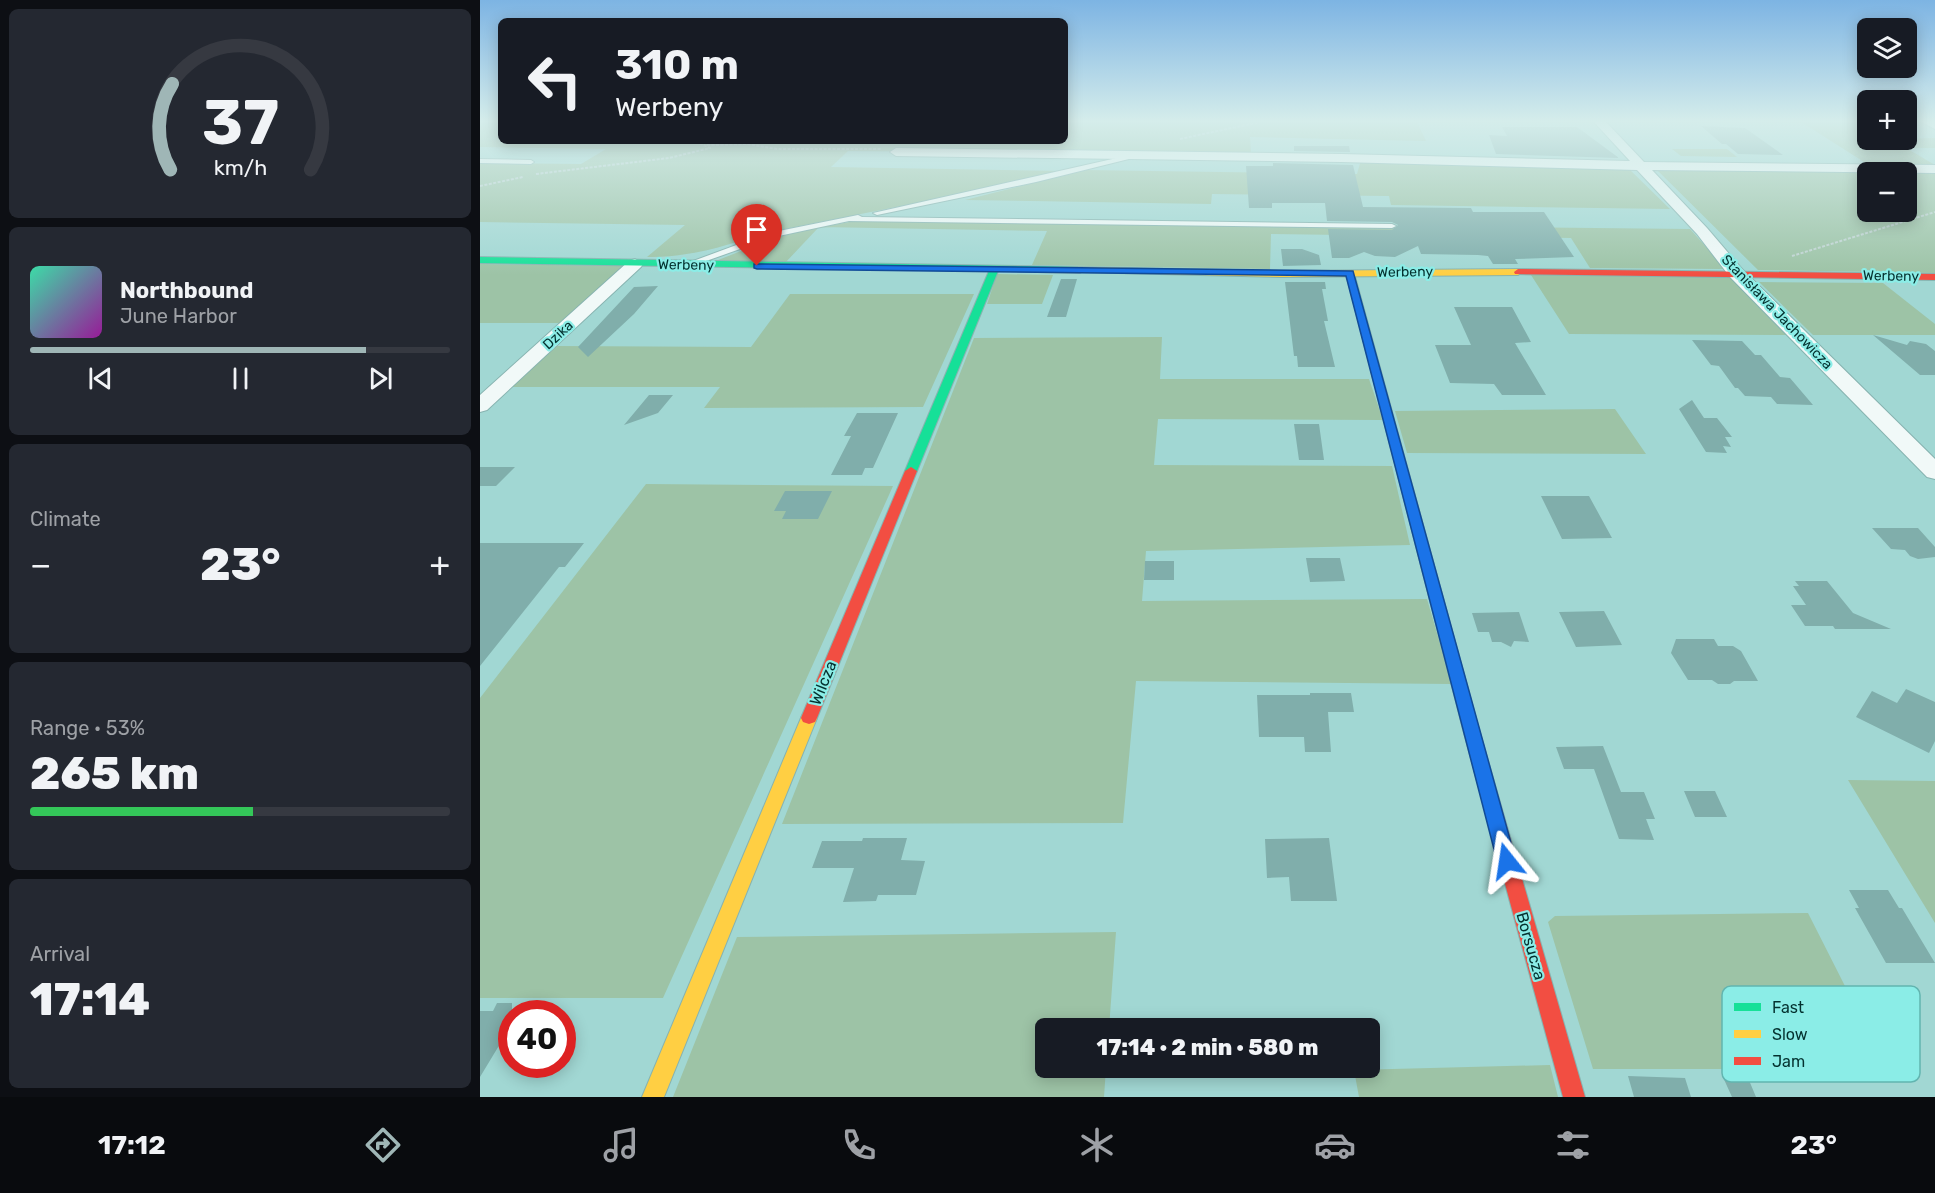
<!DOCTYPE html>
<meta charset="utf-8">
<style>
:root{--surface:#171b24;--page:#242831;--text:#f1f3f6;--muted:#9ea1a6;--line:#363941;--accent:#9fb6b6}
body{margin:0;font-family:Rubik,sans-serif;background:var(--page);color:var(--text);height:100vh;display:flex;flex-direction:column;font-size:22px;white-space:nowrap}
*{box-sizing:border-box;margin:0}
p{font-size:20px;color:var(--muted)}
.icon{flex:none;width:33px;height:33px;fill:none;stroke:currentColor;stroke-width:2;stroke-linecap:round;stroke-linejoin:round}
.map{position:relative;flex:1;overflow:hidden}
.sheet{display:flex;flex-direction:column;gap:9px;padding:9px;background:#0d0f14;width:480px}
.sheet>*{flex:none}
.top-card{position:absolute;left:18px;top:18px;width:570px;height:126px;border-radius:9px;box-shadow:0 3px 15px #0003;background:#171b24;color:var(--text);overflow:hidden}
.tools{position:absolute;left:1377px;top:18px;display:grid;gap:12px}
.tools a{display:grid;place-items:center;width:60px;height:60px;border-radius:9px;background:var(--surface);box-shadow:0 3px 15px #0003;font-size:30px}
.speed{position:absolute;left:18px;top:1000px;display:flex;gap:12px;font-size:30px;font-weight:700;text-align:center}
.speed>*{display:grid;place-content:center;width:78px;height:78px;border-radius:50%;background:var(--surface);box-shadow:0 3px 15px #0003;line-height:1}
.speed .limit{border:9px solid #d22;background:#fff;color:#111}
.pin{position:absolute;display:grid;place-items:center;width:51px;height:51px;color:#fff;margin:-62px -26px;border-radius:50% 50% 50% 0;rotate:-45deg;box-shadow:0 0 6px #0007}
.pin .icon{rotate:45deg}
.me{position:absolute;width:66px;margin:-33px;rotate:345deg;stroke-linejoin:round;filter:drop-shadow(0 0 4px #0008)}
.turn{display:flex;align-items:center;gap:21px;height:126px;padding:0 18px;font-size:27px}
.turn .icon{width:78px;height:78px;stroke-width:2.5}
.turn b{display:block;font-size:42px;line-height:51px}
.big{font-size:45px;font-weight:800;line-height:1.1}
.sheet .card{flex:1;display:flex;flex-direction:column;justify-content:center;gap:9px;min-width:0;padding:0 21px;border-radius:9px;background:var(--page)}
.sheet .dial{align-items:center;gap:0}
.dial svg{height:156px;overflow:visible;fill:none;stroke:var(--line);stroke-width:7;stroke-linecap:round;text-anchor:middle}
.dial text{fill:var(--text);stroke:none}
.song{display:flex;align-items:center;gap:18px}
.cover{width:72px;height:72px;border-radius:9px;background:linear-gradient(135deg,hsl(160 70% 55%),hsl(300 70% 35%))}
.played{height:6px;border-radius:3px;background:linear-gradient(90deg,var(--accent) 80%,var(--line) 80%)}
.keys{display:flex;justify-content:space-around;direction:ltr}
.heat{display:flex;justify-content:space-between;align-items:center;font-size:33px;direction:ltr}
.charge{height:9px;border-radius:4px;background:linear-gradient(90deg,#34c759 53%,var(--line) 0)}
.trip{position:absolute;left:555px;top:1018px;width:345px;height:60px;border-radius:9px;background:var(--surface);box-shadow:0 3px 15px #0003;font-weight:800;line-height:60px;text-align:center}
.tabs{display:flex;height:96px;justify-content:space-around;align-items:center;background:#090b0e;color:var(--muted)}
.tabs .icon{width:42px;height:42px}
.tabs .selected{color:var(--accent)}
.tabs b{font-size:27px;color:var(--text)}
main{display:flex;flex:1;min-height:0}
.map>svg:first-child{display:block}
.green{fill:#9dc3a6;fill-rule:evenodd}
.building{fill:#80aeab}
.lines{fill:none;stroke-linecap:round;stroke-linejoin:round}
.lane-casing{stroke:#87b3b0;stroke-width:2}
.street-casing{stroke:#87b3b0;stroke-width:2}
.fast-casing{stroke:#87b3b0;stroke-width:2}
.slow-casing{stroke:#87b3b0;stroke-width:2}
.jam-casing{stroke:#87b3b0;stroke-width:2}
.path{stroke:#c1d4d2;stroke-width:2;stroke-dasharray:3 1.5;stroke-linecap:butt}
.lane{fill:#f1f9f8;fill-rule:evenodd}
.street{fill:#f1f9f8;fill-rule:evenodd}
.fast{fill:#16e098;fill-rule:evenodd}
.slow{fill:#ffcf43;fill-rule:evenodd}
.jam{fill:#f24e42;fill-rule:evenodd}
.route{fill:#1a73e8;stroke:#114b97;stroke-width:1.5}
.labels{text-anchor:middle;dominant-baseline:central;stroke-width:4.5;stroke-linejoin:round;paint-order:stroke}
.far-street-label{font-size:14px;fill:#04312f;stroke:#8bede7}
.street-label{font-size:16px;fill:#04312f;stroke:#8bede7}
.key{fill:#8bede7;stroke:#62b5b0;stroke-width:1.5}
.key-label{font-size:16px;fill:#04312f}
</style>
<main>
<section class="sheet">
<div class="card dial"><svg viewBox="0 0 100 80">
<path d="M14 69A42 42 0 1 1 86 69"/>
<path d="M14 69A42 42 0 0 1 15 25" stroke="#9fb6b6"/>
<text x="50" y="56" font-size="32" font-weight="700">37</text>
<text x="50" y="72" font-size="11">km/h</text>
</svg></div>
<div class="card">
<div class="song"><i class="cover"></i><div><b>Northbound</b><p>June Harbor</p></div></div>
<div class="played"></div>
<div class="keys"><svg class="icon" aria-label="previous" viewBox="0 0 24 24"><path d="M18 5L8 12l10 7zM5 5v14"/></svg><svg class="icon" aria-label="pause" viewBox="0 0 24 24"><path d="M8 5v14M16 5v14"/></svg><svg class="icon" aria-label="next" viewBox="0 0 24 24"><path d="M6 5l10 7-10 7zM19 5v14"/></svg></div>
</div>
<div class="card"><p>Climate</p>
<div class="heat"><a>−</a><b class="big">23°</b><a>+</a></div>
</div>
<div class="card"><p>Range · 53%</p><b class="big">265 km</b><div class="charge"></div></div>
<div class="card"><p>Arrival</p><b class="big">17:14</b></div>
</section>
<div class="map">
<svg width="1455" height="1097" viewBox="0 0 1455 1097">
<rect width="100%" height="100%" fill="#a1d7d3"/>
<path class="green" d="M0 122H21V141H585V122H937L946 141 770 137 771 154 368 151 351 167 586 171 497 191 280 234C245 247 204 258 167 257L205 225 0 222V163L101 164 126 149 0 147Z
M1321 122H1380L1387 126 1388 140 1455 138V148H1426L1455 165 1392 167Z
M1192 149H1247L1257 157 1201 156Z
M881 160 1148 168 1190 209 911 205 909 196 732 194 731 204 485 200 604 170 877 174Z
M1176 169 1455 170V273L1278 270ZM1388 172H1426V212H1388Z
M381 220 918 228V226L1210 229 1246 269 1110 268 1091 238 791 234 790 269 552 265 567 231 339 227 305 263 233 262 307 233Z
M0 264 146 266 81 323H0Z
M517 274 573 275 562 304H507Z
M1051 275H1249L1307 335 1089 334Z
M1279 282 1403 283 1455 324V335H1333Z
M310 294H494L443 407 224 408 240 387H31L75 346 271 347Z
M682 337 680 379H889L903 420 678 419 674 465 912 466 930 545 666 551 662 601 947 599 972 684 656 681 643 823 302 824 494 338Z
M1135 409 1166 454 927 453 915 411Z
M166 484 413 486 183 998H0V698Z
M1368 780 1455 781V923Z
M1328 913 1407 1069H1113L1068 922 1075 916Z
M636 932 629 1029H566V1068H626L624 1097H193L257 937Z
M1070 1065 1078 1097H879L874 1070Z"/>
<path class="building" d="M1221 126 1265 128 1303 155 1258 154 1246 144H1242Z
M1022 127H1097L1139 158 1016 154 1009 135 1027 136Z
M814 146H869L870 152 814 151Z
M793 163 873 165 883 207 991 208 993 212H1064L1094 257 1035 259 1038 264H1013L1008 256 998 255 941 254 938 246 915 257 895 256 884 252 869 258H852L848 229 912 230 918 225 912 222 847 221 845 203H792V208H769L766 166H793Z
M801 249H822L839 255 841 265 803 266Z
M581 279H597L586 317H567Z
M805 282H845L846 289H842L848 321H844L855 367H818L817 356H814Z
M178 286 154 314 108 357 98 347 154 287Z
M974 307H1032L1051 342 1035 343 1066 395H1022L1014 384 970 383 955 345H991Z
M1393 335 1427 345 1430 341 1446 344 1455 351V375H1440Z
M1212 340 1262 341 1275 355H1281L1300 377 1310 378 1333 405 1297 404 1291 397 1265 396 1258 388H1255L1239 366 1231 365Z
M169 395H193L178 413 144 425Z
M1212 400 1224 418H1237L1252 437H1245L1251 447 1243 446 1247 453 1226 452 1199 409Z
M377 413H418L393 468H385L382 475H351L371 436H364Z
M814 424H839L844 460H819Z
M0 467H35L16 486H0Z
M305 491H352L338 519H302L306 511H294Z
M1061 496H1109L1132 538 1082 539Z
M1392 528H1438L1455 547V557L1438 559 1430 556 1425 550 1411 549Z
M0 543H104L85 567H79L0 666Z
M826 558H860L865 581 830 582Z
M665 561H694V580H664Z
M1315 581H1347L1373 613 1411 629H1355L1353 626H1325L1311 605H1326L1313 586H1319Z
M1124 611 1142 645 1096 647 1079 612Z
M1039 612 1049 642 1034 641 1031 647 1021 642H1012L1009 632H998L992 613Z
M1196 639H1234L1238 646H1253L1261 651 1278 681H1254L1250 684H1238L1232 680H1208L1191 653Z
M1426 689 1455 702V741L1449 753 1376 717 1392 691 1417 703Z
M830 693H871L874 712H848L851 752H825L824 737H779L777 695H830Z
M1123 746 1141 792H1164L1175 819H1166L1174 840 1139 839 1114 769H1084L1076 747Z
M1204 791H1235L1247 817H1215Z
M383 838H427L421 860 445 861 436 895H398L396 901 363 902 374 868H332L342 841H382Z
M849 838 857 901H811L809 877 787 878 785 839Z
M1369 890H1408L1419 908H1422L1455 963H1406L1375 908H1379Z
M17 1003H32V1039H23L0 1077V1011H13Z
M1266 1073 1276 1097H1252L1242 1075Z
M1148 1076 1205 1078 1211 1097H1154Z"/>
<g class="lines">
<defs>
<path id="lane" d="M659 153 661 156 556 182 397 215 393 213Z
M0 159 51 160 54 162 51 164 0 163Z
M378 215 382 217 912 224 916 226 912 228 369 221 294 237 212 266 205 264 289 233Z"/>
<path id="street" d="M1114 122H1126L1164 162 1455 165V173L1172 170 1227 228 1262 269 1455 459V479L1447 477 1250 277 1217 234 1157 170 861 162 416 156 410 152 416 148 861 154 1150 161Z
M1442 122H1455V129Z
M155 259 163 264 161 267 7 410 0 412V395L149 261Z"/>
<path id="fast" d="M0 257 600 267 604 270 600 273 518 271 437 471 431 475 425 471 509 271 0 263Z
M867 271 874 273 1000 733 998 737 992 739 986 737 984 733 866 273Z"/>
<path id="slow" d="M600 267 801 271 1038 269 1042 272 1038 275 801 277 597 272V268Z
M329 712 335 714 337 718 184 1097H162L321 718 323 714Z"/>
<path id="jam" d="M1038 269 1455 274V280L1035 274 1034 272Z
M431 467 437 471 337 718 335 722 329 724 323 722 321 718 425 471Z
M992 727 998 729 1000 733 1105 1097H1083L984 733 986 729Z"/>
</defs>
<use href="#lane" class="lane-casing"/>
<use href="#street" class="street-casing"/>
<use href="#fast" class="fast-casing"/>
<use href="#slow" class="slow-casing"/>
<use href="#jam" class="jam-casing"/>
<path class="path" d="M700 139 780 122
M227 145 267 144 297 149H402
M56 174 189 158 230 148 219 143 115 141
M0 186 43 177
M1312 256 1455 212"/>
<use href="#lane" class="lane"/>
<use href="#street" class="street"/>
<use href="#fast" class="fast"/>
<use href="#slow" class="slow"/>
<use href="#jam" class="jam"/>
</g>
<linearGradient id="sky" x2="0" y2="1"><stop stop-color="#7db4e3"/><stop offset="0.44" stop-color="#d5edeb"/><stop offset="1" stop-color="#d5edeb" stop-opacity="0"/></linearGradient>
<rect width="1455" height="275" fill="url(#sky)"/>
<path class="route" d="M274 264 873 271 1036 861 1034 866 1027 869 1020 866 1017 861 866 276 277 269 274 268Z"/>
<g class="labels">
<g class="far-street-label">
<text transform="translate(206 265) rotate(1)">Werbeny</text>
<text transform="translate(925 272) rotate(-1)">Werbeny</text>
<text transform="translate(1411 276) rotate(1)">Werbeny</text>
<text transform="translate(1297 312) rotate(46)">Stanisława Jachowicza</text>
<text transform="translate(78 335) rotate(-43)">Dzika</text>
</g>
<g class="street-label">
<text transform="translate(343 683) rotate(-68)">Wilcza</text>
<text transform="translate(1051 946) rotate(74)">Borsucza</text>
</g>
</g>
<rect x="1242" y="986" width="198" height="96" rx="9" class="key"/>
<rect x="1254" y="1003" width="27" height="8" fill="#16e098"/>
<rect x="1254" y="1030" width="27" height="8" fill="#ffcf43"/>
<rect x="1254" y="1057" width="27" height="8" fill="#f24e42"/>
<g class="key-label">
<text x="1292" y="1013">Fast</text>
<text x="1292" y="1040">Slow</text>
<text x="1292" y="1067">Jam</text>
</g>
</svg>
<div class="tools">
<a><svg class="icon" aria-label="layers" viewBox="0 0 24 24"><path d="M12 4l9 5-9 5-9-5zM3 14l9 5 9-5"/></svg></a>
<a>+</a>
<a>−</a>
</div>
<div class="speed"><div class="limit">40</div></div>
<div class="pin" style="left:277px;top:266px;background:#d93025"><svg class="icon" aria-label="arrive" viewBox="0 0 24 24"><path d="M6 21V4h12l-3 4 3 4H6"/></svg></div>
<svg class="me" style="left:1027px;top:861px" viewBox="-20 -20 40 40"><path d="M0-17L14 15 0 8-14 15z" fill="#1a73e8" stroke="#fff" stroke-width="4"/></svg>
<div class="trip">17:14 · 2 min · 580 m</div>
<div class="top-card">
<div class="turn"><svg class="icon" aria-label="left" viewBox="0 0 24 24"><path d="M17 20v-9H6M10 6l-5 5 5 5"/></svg><div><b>310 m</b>Werbeny</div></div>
</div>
</div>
</main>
<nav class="tabs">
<b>17:12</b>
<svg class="icon selected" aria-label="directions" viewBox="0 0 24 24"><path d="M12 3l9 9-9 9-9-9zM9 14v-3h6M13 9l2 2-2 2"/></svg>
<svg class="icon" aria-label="music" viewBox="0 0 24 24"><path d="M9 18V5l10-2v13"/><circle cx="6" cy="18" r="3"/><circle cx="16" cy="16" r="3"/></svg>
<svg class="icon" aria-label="phone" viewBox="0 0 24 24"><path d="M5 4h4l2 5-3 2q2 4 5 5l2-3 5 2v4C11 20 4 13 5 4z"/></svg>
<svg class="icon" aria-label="climate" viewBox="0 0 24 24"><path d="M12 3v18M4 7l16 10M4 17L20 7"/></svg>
<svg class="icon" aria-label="car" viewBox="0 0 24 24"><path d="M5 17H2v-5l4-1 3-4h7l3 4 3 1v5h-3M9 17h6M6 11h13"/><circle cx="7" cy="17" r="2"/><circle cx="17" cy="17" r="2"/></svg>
<svg class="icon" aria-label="filters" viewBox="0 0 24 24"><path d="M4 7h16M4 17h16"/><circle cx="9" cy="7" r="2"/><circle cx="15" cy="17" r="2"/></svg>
<b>23°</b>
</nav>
